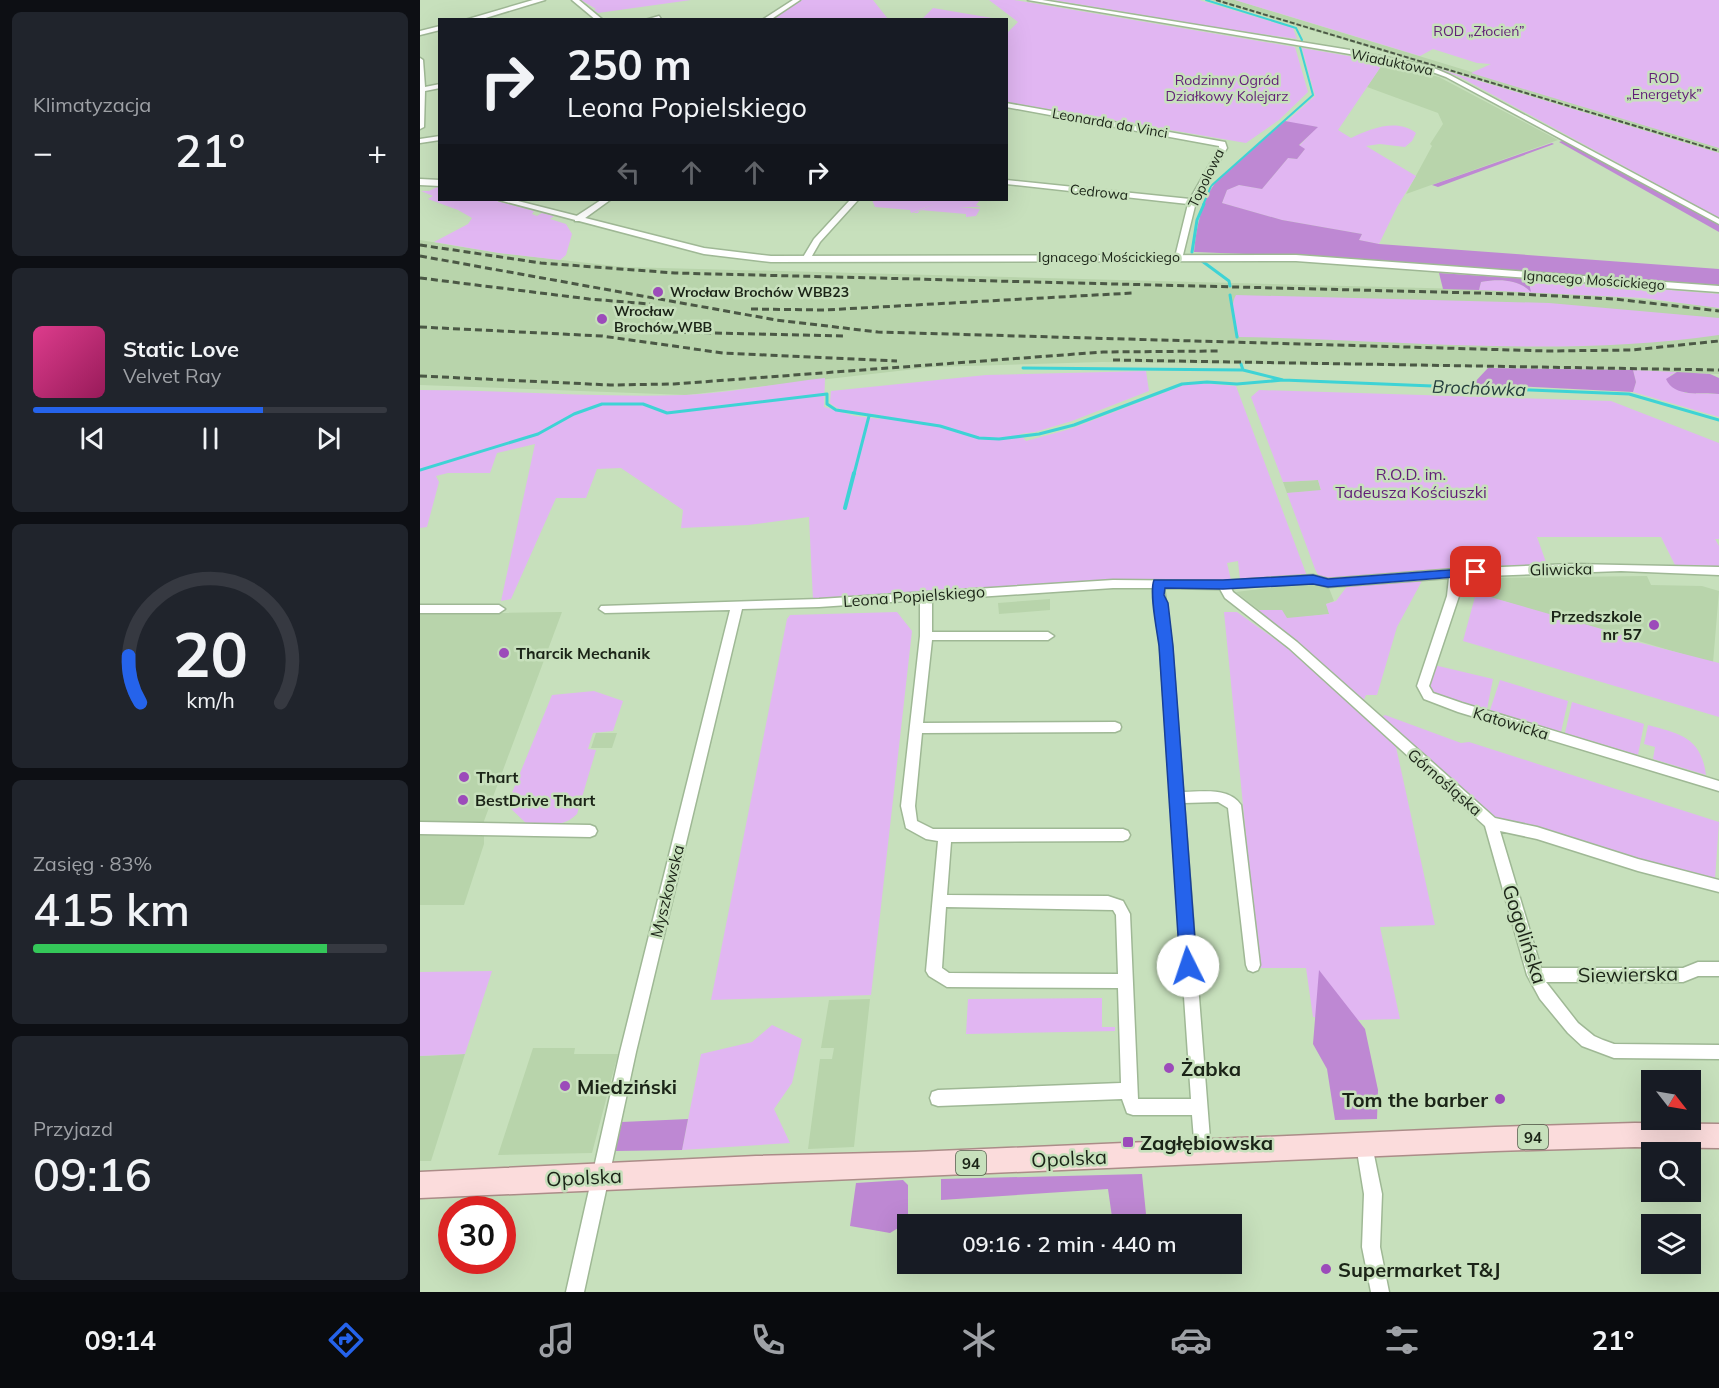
<!DOCTYPE html>
<html lang="pl">
<meta charset="utf-8">
<style>
:root{--surface:#171b24;--page:#20242c;--text:#f1f3f6;--muted:#9ea1a6;--line:#363941;--accent:#2563eb}
body{margin:0;font-family:Mulish,sans-serif;background:var(--page);color:var(--text);height:100vh;display:flex;flex-direction:column;font-size:22px;white-space:nowrap}
*{box-sizing:border-box;margin:0}
p{font-size:20px;color:var(--muted)}
.icon{flex:none;width:33px;height:33px;fill:none;stroke:currentColor;stroke-width:2;stroke-linecap:round;stroke-linejoin:round}
.map{position:relative;flex:1;overflow:hidden}
.details{display:flex;flex-direction:column;gap:12px;padding:12px;background:#0d0f14;width:420px}
.details>*{flex:none}
.top-card{position:absolute;left:18px;top:18px;width:570px;height:183px;border-radius:0px;box-shadow:0 6px 24px #0002;background:#171b24;color:var(--text);overflow:hidden}
.needle{width:39px;rotate:121deg}
.tools{position:absolute;left:1221px;top:1070px;display:grid;gap:12px}
.tools a{display:grid;place-items:center;width:60px;height:60px;border-radius:0px;background:var(--surface);box-shadow:0 6px 24px #0002;font-size:30px}
.speed{position:absolute;left:18px;top:1196px;display:flex;gap:12px;font-size:30px;font-weight:700;text-align:center}
.speed>*{display:grid;place-content:center;width:78px;height:78px;border-radius:50%;background:var(--surface);box-shadow:0 6px 24px #0002;line-height:1}
.speed .limit{border:9px solid #d22;background:#fff;color:#111}
.pin{position:absolute;display:grid;place-items:center;width:51px;height:51px;color:#fff;margin:-26px;border-radius:12px;box-shadow:0 3px 9px #0006}
.me{position:absolute;width:66px;margin:-33px;rotate:356deg;stroke-linejoin:round;filter:drop-shadow(0 0 4px #0008)}
.turn{display:flex;align-items:center;gap:21px;height:126px;padding:0 30px;font-size:27px}
.turn .icon{width:78px;height:78px;stroke-width:2.5}
.turn b{display:block;font-size:42px;line-height:51px}
.lanes{display:flex;align-items:center;height:57px;padding:0 30px;background:#0003;justify-content:center;gap:30px;direction:ltr}
.lanes .off{opacity:.35}
.big{font-size:45px;font-weight:600;line-height:1.1}
.details .tile{flex:1;display:flex;flex-direction:column;justify-content:center;gap:9px;min-width:0;padding:0 21px;border-radius:9px;background:var(--page)}
.details .dial{align-items:center;gap:0}
.dial svg{height:156px;overflow:visible;fill:none;stroke:var(--line);stroke-width:7;stroke-linecap:round;text-anchor:middle}
.dial text{fill:var(--text);stroke:none}
.song{display:flex;align-items:center;gap:18px}
.cover{width:72px;height:72px;border-radius:9px;background:linear-gradient(135deg,hsl(330 70% 55%),hsl(330 70% 35%))}
.played{height:6px;border-radius:3px;background:linear-gradient(90deg,var(--accent) 65%,var(--line) 65%)}
.keys{display:flex;justify-content:space-around;direction:ltr}
.heat{display:flex;justify-content:space-between;align-items:center;font-size:33px;direction:ltr}
.charge{height:9px;border-radius:4px;background:linear-gradient(90deg,#34c759 83%,var(--line) 0)}
.trip{position:absolute;left:477px;top:1214px;width:345px;height:60px;border-radius:0px;background:var(--surface);box-shadow:0 6px 24px #0002;font-weight:600;line-height:60px;text-align:center}
.tab-bar{display:flex;height:96px;justify-content:space-around;align-items:center;background:#090b0e;color:var(--muted)}
.tab-bar .icon{width:42px;height:42px}
.tab-bar .on{color:var(--accent)}
.tab-bar b{font-size:27px;color:var(--text)}
main{display:flex;flex:1;min-height:0}
.map>svg:first-child{display:block}
.built{fill:#b8d4ab}
.green{fill:#e1b6f2}
.forest{fill:#be88d3}
.lines{fill:none;stroke-linecap:round;stroke-linejoin:round}
.stream-far2{stroke:#3ed3d5;stroke-width:2}
.stream-far1{stroke:#3ed3d5;stroke-width:3}
.stream{stroke:#3ed3d5;stroke-width:4}
.minor-casing{stroke:#9fb895;stroke-width:3}
.tertiary-casing{stroke:#9fb895;stroke-width:3}
.primary-casing{stroke:#ab8c88;stroke-width:3}
.minor{fill:#fff;fill-rule:evenodd}
.tertiary{fill:#fff;fill-rule:evenodd}
.primary{fill:#fbdcdc;fill-rule:evenodd}
.rail-far1{stroke:#4b5845;stroke-width:2;stroke-dasharray:5 2;stroke-linecap:butt}
.rail{stroke:#4b5845;stroke-width:3;stroke-dasharray:7 4;stroke-linecap:butt}
.route{fill:#2563eb;stroke:#184099;stroke-width:1.5}
.poi-dot{fill:#9c4bba;stroke:#c7e0bc;stroke-width:2}
.labels{text-anchor:middle;dominant-baseline:central;stroke-width:5;stroke-linejoin:round;paint-order:stroke}
.far-park-label{font-size:14px;fill:#611d77;stroke:#c7e0bc}
.far-street-label{font-size:14px;fill:#1b2417;stroke:#c7e0bc}
.far-poi-label{font-size:14px;font-weight:bold;fill:#1b2417;stroke:#c7e0bc;text-anchor:start}
.shield{fill:#c7e0bc;stroke:#4f5c48;stroke-width:1.5}
.shield-label{font-size:15px;font-weight:bold;fill:#1b2417}
.park-label{font-size:16px;fill:#611d77;stroke:#c7e0bc}
.street-label{font-size:16px;fill:#1b2417;stroke:#c7e0bc}
.poi-label{font-size:16px;font-weight:bold;fill:#1b2417;stroke:#c7e0bc;text-anchor:start}
.water-label{font-size:18px;font-style:italic;fill:#253e3e;stroke:#c7e0bc}
.near-street-label{font-size:20px;fill:#1b2417;stroke:#c7e0bc}
.near-poi-label{font-size:20px;font-weight:bold;fill:#1b2417;stroke:#c7e0bc;text-anchor:start}
</style>
<main>
<section class="details">
<div class="tile"><p>Klimatyzacja</p>
<div class="heat"><a>−</a><b class="big">21°</b><a>+</a></div>
</div>
<div class="tile">
<div class="song"><i class="cover"></i><div><b>Static Love</b><p>Velvet Ray</p></div></div>
<div class="played"></div>
<div class="keys"><svg class="icon" aria-label="previous" viewBox="0 0 24 24"><path d="M18 5L8 12l10 7zM5 5v14"/></svg><svg class="icon" aria-label="pause" viewBox="0 0 24 24"><path d="M8 5v14M16 5v14"/></svg><svg class="icon" aria-label="next" viewBox="0 0 24 24"><path d="M6 5l10 7-10 7zM19 5v14"/></svg></div>
</div>
<div class="tile dial"><svg viewBox="0 0 100 80">
<path d="M14 69A42 42 0 1 1 86 69"/>
<path d="M14 69A42 42 0 0 1 8 45" stroke="#2563eb"/>
<text x="50" y="56" font-size="32" font-weight="700">20</text>
<text x="50" y="72" font-size="11">km/h</text>
</svg></div>
<div class="tile"><p>Zasięg · 83%</p><b class="big">415 km</b><div class="charge"></div></div>
<div class="tile"><p>Przyjazd</p><b class="big">09:16</b></div>
</section>
<div class="map">
<svg width="1299" height="1292" viewBox="0 0 1299 1292">
<rect width="100%" height="100%" fill="#c7e0bc"/>
<path class="built" d="M791 0H815L1299 147V153Z
M964 62 1019 77 1138 140 986 194 1012 146 1010 144 1023 124 1018 113 947 87Z
M0 240 79 253 204 267 1045 289 1189 296 1289 306 1299 308V374L1127 368 682 362 513 367 267 395 0 385Z
M898 480 901 491 867 493 863 482Z
M1227 576 1231 585 1282 586 1299 591 1293 663 1056 593 1061 578Z
M890 583 909 588 914 601 906 604 910 614 866 619 862 610H839L816 592Z
M630 599V610L579 614 578 603Z
M142 612 64 821V844L44 905H0V614Z
M176 733H197L192 748H171Z
M450 999 434 1147 388 1149 400 1059H412L414 1048H401L409 1000Z
M113 1048H155L154 1054H198L172 1153 78 1155Z
M45 1054 11 1161H0V1056Z"/>
<path class="green" d="M161 0H271L178 13 174 10 176 9Z
M382 0H453L468 19 349 20Z
M569 0H594L875 47 888 92 859 120 826 143 587 102V33L598 22Z
M633 0H779L873 28 877 39 758 22 759 21Z
M815 0H1299V148L1051 73 1071 64 1057 63 1013 49 1000 56Z
M513 8 578 19H502Z
M882 48 964 62 918 130 931 138C950 129 977 118 996 133L992 141 985 147 960 144 946 146 996 176 977 207 959 244 939 240 942 234 862 220 802 203 807 190 819 185 842 189 868 158 877 159 884 150 879 146 897 127 866 122 895 96Z
M1013 67 1299 153V218L1040 77Z
M19 186 20 200H73L114 211 112 214 117 216 122 213 134 216 130 219 146 224 152 234 146 255 140 260 79 253 14 242 48 224 52 218 38 210 8 199 13 196 1 191H9Z
M452 200H560L556 205 561 207H539L560 209 556 216 546 217V214L500 210 498 213H493L515 204 491 213 490 210 455 207Z
M1108 279 1299 294V308L1223 298 1059 290 1061 282C1079 279 1097 279 1110 291Z
M816 295 1129 303 1299 318V335C1140 358 979 340 819 337 815 325 809 307 816 295Z
M1213 370 1257 372 1250 375 1265 393 1299 394V417L1213 392 1216 382Z
M726 371 729 391 652 421 615 432 600 434 606 441 650 429 764 385 780 383 816 386 887 576 820 580 818 561 807 563 811 580C671 581 532 590 393 600L389 517 328 525 261 528 263 510 201 468 177 469 166 498H136L91 599 81 601 115 444 77 453 70 473H28L16 476 19 482 7 527 0 528V390C88 390 176 398 264 395 309 393 360 383 405 378L404 407 435 416 459 419 461 415C445 414 422 414 410 403L411 391 566 375Z
M839 390 1191 401 1299 443V539H1295L1299 546V567L1255 565 1241 537H1117L1127 565 1067 566 905 579 898 575 895 569 867 493 901 490 898 480 863 482 831 397Z
M1003 579 977 627 957 695H946L942 704 837 610H862L867 618 909 614 906 604 916 601 928 585Z
M1056 593 1213 638V641L1299 663V717L1043 641Z
M477 612 492 631 451 995 291 1000 367 619 370 615Z
M804 612H817L880 657 976 747 1015 925 960 927 980 1019 940 1020 893 1017 886 968H839Z
M1014 665 1073 679 1067 709 1015 695 1008 687Z
M1080 680 1148 701 1141 732 1070 710Z
M174 691 203 701 193 731 173 733 168 749 176 750 157 814C143 828 126 825 108 825L87 805 132 695Z
M1152 702 1224 724 1218 755 1145 733Z
M965 715 1041 743 1049 742 1299 822 1295 879 1268 874 1087 822 1070 815 960 718Z
M1228 725C1260 734 1281 737 1286 775L1233 759 1235 747 1224 744Z
M72 971 45 1054 0 1056V972Z
M682 998V1027H695V1031L546 1034 548 999Z
M352 1025 382 1039 372 1083 354 1109 370 1143 262 1150 281 1054 332 1042Z"/>
<path class="forest" d="M865 121 898 127 879 145 885 149 877 159 868 158 842 189 819 185 807 190 802 203 862 220 942 234 939 240 959 244 1299 269V285L876 256 774 252C777 225 781 201 798 179Z
M1130 134 1299 223V232L1139 142 1142 141Z
M1132 143 1134 144 1018 187 1012 185Z
M1019 273 1108 279 1111 292C1098 279 1079 279 1061 282L1059 290 1023 289Z
M1068 368 1213 370 1216 382 1213 392 1053 384Z
M1257 372 1290 374 1299 378V394C1281 392 1254 398 1246 379Z
M899 970 945 1029 958 1090 957 1119 915 1120 907 1069 893 1044Z
M268 1119 262 1150 195 1151 202 1122Z
M722 1174 727 1224H693L688 1189 521 1200V1179Z
M483 1180 488 1185V1222L470 1233 430 1226 436 1183Z"/>
<g class="lines">
<path class="stream-far2" d="M783 205 791 186 893 95 880 47 882 40 876 28 786 0"/>
<path class="stream-far1" d="M772 252 777 220 784 204
M782 261 809 281 810 286
M810 295 817 337
M821 364 823 370 863 380 1209 394 1299 420
M603 368 823 370
M0 470 118 434 154 414 182 404H223L247 413 407 394V404L416 410 520 426 559 438 579 439 619 434 654 425 762 384 787 382 817 384 863 380
M434 474 449 416"/>
<path class="stream" d="M425 508 434 473"/>
<defs>
<path id="minor" d="M152 0H159L183 20H176Z
M373 0H380L350 20H342Z
M608 0H622L930 50 1009 66 1030 75 1299 219V224L1026 77 1007 70 930 54Z
M239 16 241 19 225 20Z
M0 58 3 60 5 87 20 84V88L5 91 4 127 0 129Z
M586 103 805 142 807 148 776 202 762 259 755 257 768 204 586 184V180L770 199 799 148V146L586 107Z
M20 136V140L0 143V139Z
M181 200H190L161 221H155V217Z
M430 200H438L400 242 389 261H383L382 259 394 239Z
M1152 564 1299 567V575L1201 571 1040 577 1039 596 1009 686 1013 693 1042 703 1299 781V791L1038 712 1004 699 997 686 1027 596 1029 578 908 587 893 583 811 588 813 592 877 642 1075 818 1117 827 1218 859 1299 880V892L1218 871 1117 839 1080 831 1121 968H1263L1278 962H1299V976H1278L1263 982H1126L1158 1023 1174 1036 1183 1040 1194 1044 1299 1045V1059L1194 1058 1162 1046 1148 1033 1120 999 1107 975 1065 826 869 648 805 598 800 589 744 588 752 646 763 792C782 792 809 787 821 805L840 965 838 970 833 972 828 970 826 965 808 808 798 802 764 803 791 1152 789 1158 783 1160 777 1158 775 1152 772 1115H713L707 1113 702 1099 518 1106 512 1104 510 1098 512 1092 518 1090 701 1083 698 988 527 987 509 976 506 971 518 841 506 839 486 828 481 806 500 636V600L399 607 322 609 216 1052 164 1292H146L200 1052 310 610 185 613 179 609 181 606 399 599 693 580 803 581 893 575 908 579 1035 569ZM693 588H733L740 646 771 1099H718L710 914 703 901 688 896 527 895 531 842 703 841 708 839 710 835 708 831 703 829H513L497 821 495 806 502 733 695 732 700 730 701 727 700 724 695 722 503 723 512 640H628L634 636 628 632H512V600ZM526 907 693 910 696 915 698 974 529 973 522 968Z
M0 605H79L85 609 79 613H0Z
M0 822 170 825 175 827 177 831 175 835 170 837 0 834Z
M944 1137 950 1139 952 1145 962 1194 960 1247 969 1292H951L942 1247 944 1194 936 1145 938 1139Z"/>
<path id="tertiary" d="M113 0H125L59 20H45Z
M20 26V30L0 35V31Z
M0 179 20 180V186L0 185Z
M79 200H94L284 248 351 256 876 255 1299 286V292L876 261 351 262 284 254Z"/>
<path id="primary" d="M1215 1123 1299 1124V1148L1215 1147 1075 1151 0 1198V1172L336 1156 495 1152 1075 1127Z"/>
</defs>
<use href="#minor" class="minor-casing"/>
<use href="#tertiary" class="tertiary-casing"/>
<use href="#primary" class="primary-casing"/>
<use href="#minor" class="minor"/>
<use href="#tertiary" class="tertiary"/>
<use href="#primary" class="primary"/>
<path class="rail-far1" d="M796 0 1299 151"/>
<path class="rail" d="M0 245 121 263 255 273 1097 294 1194 299 1299 311
M0 256 356 320 458 332 1127 351 1212 350 1299 341
M0 278 169 299 230 304
M331 309 405 310 712 293
M0 327 182 336 303 353 477 361
M207 331 423 336
M693 360 1299 370
M0 376 190 385 254 384 683 352 800 351"/>
</g>
<path class="route" d="M1056 568 1062 572 1060 575 908 587 893 584 803 589 745 588 744 595 748 603 753 646 777 966 774 972 768 974 762 972 760 966 739 646C737 631 729 592 734 580H803L893 575 908 579Z"/>
<g class="poi-dot">
<circle cx="238" cy="292" r="6"/>
<circle cx="182" cy="319" r="6"/>
<circle cx="1234" cy="625" r="6"/>
<circle cx="84" cy="653" r="6"/>
<circle cx="44" cy="777" r="6"/>
<circle cx="43" cy="800" r="6"/>
<circle cx="749" cy="1068" r="6"/>
<circle cx="145" cy="1086" r="6"/>
<circle cx="1080" cy="1099" r="6"/>
<rect x="702" y="1136" width="12" height="12" rx="3"/>
<circle cx="906" cy="1269" r="6"/>
</g>
<g class="labels">
<g class="far-park-label">
<text x="1059" y="31">ROD „Złocień”</text>
<text x="1244" y="78">ROD<tspan x="1244" dy="16">„Energetyk”</tspan></text>
<text x="807" y="80">Rodzinny Ogród<tspan x="807" dy="16">Działkowy Kolejarz</tspan></text>
</g>
<g class="far-street-label">
<text transform="translate(972 62) rotate(12)">Wiaduktowa</text>
<text transform="translate(690 123) rotate(10)">Leonarda da Vinci</text>
<text transform="translate(786 178) rotate(-64)">Topolowa</text>
<text transform="translate(679 192) rotate(6)">Cedrowa</text>
<text x="689" y="257">Ignacego Mościckiego</text>
<text transform="translate(1174 280) rotate(4)">Ignacego Mościckiego</text>
</g>
<g class="far-poi-label">
<text x="250" y="292">Wrocław Brochów WBB23</text>
<text x="194" y="311">Wrocław<tspan x="194" dy="16">Brochów WBB</tspan></text>
</g>
<g class="shield">
<rect x="1098" y="1125" width="30" height="24" rx="4.5"/>
<rect x="536" y="1151" width="30" height="24" rx="4.5"/>
</g>
<g class="shield-label">
<text x="1113" y="1137">94</text>
<text x="551" y="1163">94</text>
</g>
<g class="park-label">
<text x="991" y="474">R.O.D. im.<tspan x="991" dy="18">Tadeusza Kościuszki</tspan></text>
</g>
<g class="street-label">
<text transform="translate(1141 569) rotate(-1)">Gliwicka</text>
<text transform="translate(494 596) rotate(-4)">Leona Popielskiego</text>
<text transform="translate(1091 723) rotate(17)">Katowicka</text>
<text transform="translate(1025 782) rotate(41)">Górnośląska</text>
<text transform="translate(247 891) rotate(-76)">Myszkowska</text>
</g>
<g class="poi-label">
<text x="1222" y="616" text-anchor="end">Przedszkole<tspan x="1222" dy="18">nr 57</tspan></text>
<text x="96" y="653">Tharcik Mechanik</text>
<text x="56" y="777">Thart</text>
<text x="55" y="800">BestDrive Thart</text>
</g>
<g class="water-label">
<text transform="translate(1059 388) rotate(2)">Brochówka</text>
</g>
<g class="near-street-label">
<text transform="translate(1105 934) rotate(72)">Gogolińska</text>
<text transform="translate(1208 974) rotate(-1)">Siewierska</text>
<text transform="translate(649 1158) rotate(-3)">Opolska</text>
<text transform="translate(164 1177) rotate(-3)">Opolska</text>
</g>
<g class="near-poi-label">
<text x="761" y="1068">Żabka</text>
<text x="157" y="1086">Miedziński</text>
<text x="1068" y="1099" text-anchor="end">Tom the barber</text>
<text x="720" y="1142">Zagłębiowska</text>
<text x="918" y="1269">Supermarket T&amp;J</text>
</g>
</g>
</svg>
<div class="tools">
<a><svg class="needle" viewBox="-14 -14 28 28"><path d="M0-13l5 13h-10z" fill="#e53935"/><path d="M0 13l5-13h-10z" fill="#9ea1a6"/></svg></a>
<a><svg class="icon" aria-label="search" viewBox="0 0 24 24"><circle cx="10" cy="10" r="6"/><path d="M15 15l6 6"/></svg></a>
<a><svg class="icon" aria-label="layers" viewBox="0 0 24 24"><path d="M12 4l9 5-9 5-9-5zM3 14l9 5 9-5"/></svg></a>
</div>
<div class="speed"><div class="limit">30</div></div>
<div class="pin" style="left:1056px;top:572px;background:#d93025"><svg class="icon" aria-label="arrive" viewBox="0 0 24 24"><path d="M6 21V4h12l-3 4 3 4H6"/></svg></div>
<svg class="me" style="left:768px;top:966px" viewBox="-20 -20 40 40"><circle r="19" fill="#fff"/><path d="M0-13L10 11 0 6-10 11z" fill="#2563eb"/></svg>
<div class="trip">09:16 · 2 min · 440 m</div>
<div class="top-card">
<div class="turn"><svg class="icon" aria-label="right" viewBox="0 0 24 24"><path d="M7 20v-9h11M14 6l5 5-5 5"/></svg><div><b>250 m</b>Leona Popielskiego</div></div>
<div class="lanes"><svg class="icon off" aria-label="left" viewBox="0 0 24 24"><path d="M17 20v-9H6M10 6l-5 5 5 5"/></svg><svg class="icon off" aria-label="ahead" viewBox="0 0 24 24"><path d="M12 20V5M6 11l6-6 6 6"/></svg><svg class="icon off" aria-label="ahead" viewBox="0 0 24 24"><path d="M12 20V5M6 11l6-6 6 6"/></svg><svg class="icon" aria-label="right" viewBox="0 0 24 24"><path d="M7 20v-9h11M14 6l5 5-5 5"/></svg></div>
</div>
</div>
</main>
<nav class="tab-bar">
<b>09:14</b>
<svg class="icon on" aria-label="directions" viewBox="0 0 24 24"><path d="M12 3l9 9-9 9-9-9zM9 14v-3h6M13 9l2 2-2 2"/></svg>
<svg class="icon" aria-label="music" viewBox="0 0 24 24"><path d="M9 18V5l10-2v13"/><circle cx="6" cy="18" r="3"/><circle cx="16" cy="16" r="3"/></svg>
<svg class="icon" aria-label="phone" viewBox="0 0 24 24"><path d="M5 4h4l2 5-3 2q2 4 5 5l2-3 5 2v4C11 20 4 13 5 4z"/></svg>
<svg class="icon" aria-label="climate" viewBox="0 0 24 24"><path d="M12 3v18M4 7l16 10M4 17L20 7"/></svg>
<svg class="icon" aria-label="car" viewBox="0 0 24 24"><path d="M5 17H2v-5l4-1 3-4h7l3 4 3 1v5h-3M9 17h6M6 11h13"/><circle cx="7" cy="17" r="2"/><circle cx="17" cy="17" r="2"/></svg>
<svg class="icon" aria-label="filters" viewBox="0 0 24 24"><path d="M4 7h16M4 17h16"/><circle cx="9" cy="7" r="2"/><circle cx="15" cy="17" r="2"/></svg>
<b>21°</b>
</nav>
